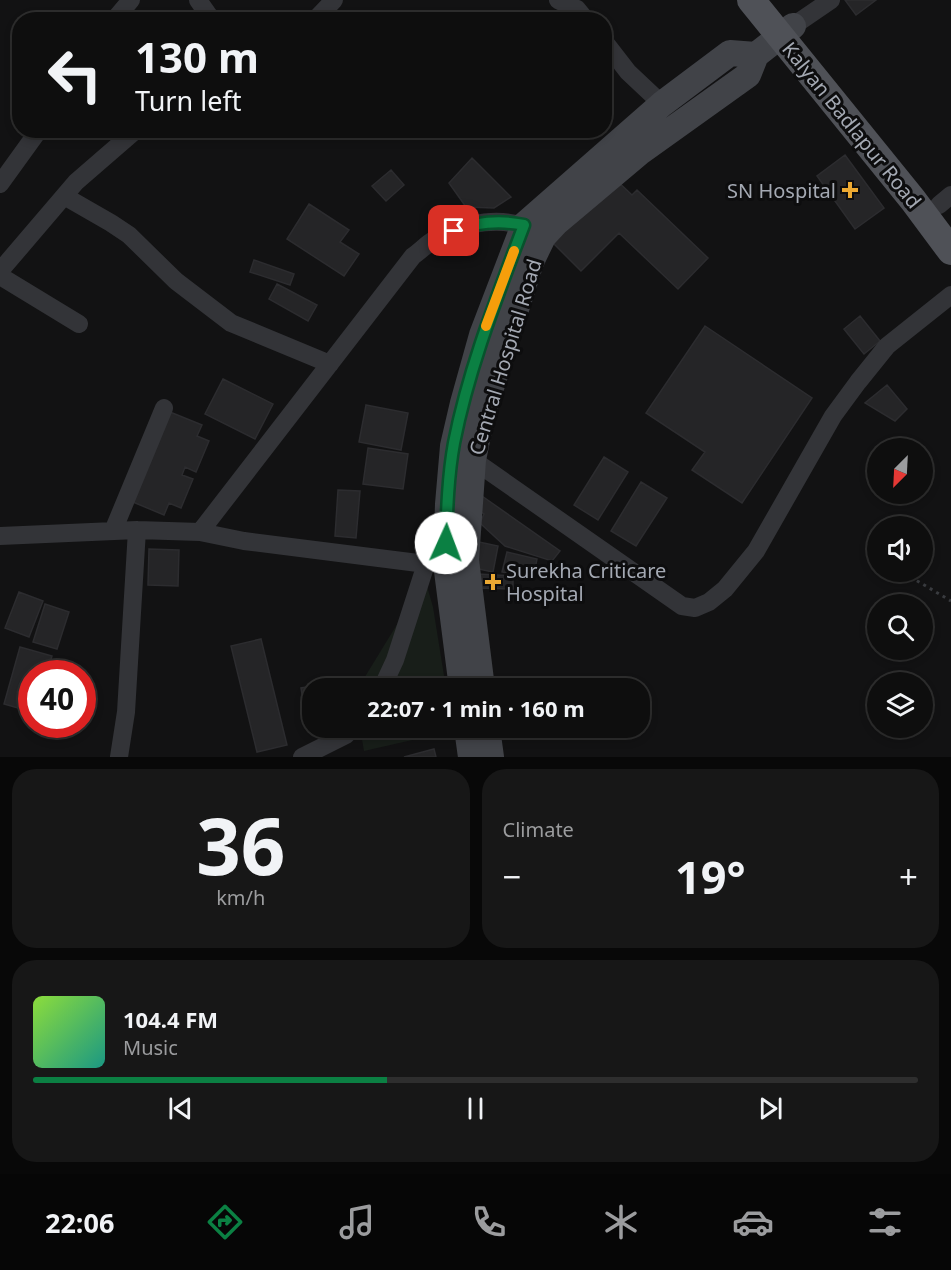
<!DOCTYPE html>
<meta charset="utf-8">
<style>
:root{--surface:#0e0e0e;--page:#171717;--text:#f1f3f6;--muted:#9b9c9e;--line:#2e2e2e;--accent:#0b8043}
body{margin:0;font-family:"Noto Sans",sans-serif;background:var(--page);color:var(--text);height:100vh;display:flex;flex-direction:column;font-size:22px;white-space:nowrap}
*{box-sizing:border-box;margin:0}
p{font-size:20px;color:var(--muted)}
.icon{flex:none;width:33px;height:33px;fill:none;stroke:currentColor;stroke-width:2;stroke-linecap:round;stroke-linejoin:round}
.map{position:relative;height:757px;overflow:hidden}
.panel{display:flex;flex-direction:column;gap:12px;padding:12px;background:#080808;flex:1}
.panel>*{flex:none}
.guide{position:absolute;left:12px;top:12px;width:600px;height:126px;border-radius:24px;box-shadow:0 3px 9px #0003,0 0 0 2px var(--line);background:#0e0e0e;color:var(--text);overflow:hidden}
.needle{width:39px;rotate:204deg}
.fabs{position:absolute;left:867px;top:438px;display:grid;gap:12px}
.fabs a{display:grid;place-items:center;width:66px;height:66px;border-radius:50%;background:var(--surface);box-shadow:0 3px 9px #0003,0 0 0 2px var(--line);font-size:30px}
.speed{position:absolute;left:18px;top:660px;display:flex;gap:12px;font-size:30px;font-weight:700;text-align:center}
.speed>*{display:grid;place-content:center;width:78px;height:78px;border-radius:50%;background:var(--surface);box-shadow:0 3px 9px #0003,0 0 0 2px var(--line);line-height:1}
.speed .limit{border:9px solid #d22;background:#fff;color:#111}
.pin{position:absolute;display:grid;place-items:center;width:51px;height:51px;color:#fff;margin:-26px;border-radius:12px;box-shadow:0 3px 9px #0006}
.me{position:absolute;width:66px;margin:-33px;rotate:2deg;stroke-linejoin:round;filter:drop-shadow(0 0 4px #0008)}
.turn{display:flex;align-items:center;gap:21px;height:126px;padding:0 24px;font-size:27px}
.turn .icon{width:78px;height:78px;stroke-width:2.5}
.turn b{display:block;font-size:42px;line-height:51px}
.big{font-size:45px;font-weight:700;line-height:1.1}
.panel .tile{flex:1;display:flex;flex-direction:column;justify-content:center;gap:9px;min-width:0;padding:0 21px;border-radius:24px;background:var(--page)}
.panel .dial{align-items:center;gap:0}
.dial b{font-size:78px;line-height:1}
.song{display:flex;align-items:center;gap:18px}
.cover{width:72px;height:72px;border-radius:9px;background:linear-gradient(135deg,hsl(90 70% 55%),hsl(170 70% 35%))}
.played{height:6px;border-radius:3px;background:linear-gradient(90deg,var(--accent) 40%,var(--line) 40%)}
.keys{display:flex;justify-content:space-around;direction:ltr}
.heat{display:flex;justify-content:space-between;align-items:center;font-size:33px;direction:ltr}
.panel .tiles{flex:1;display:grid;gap:12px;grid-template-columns:1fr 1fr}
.tile:last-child{grid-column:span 2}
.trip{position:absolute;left:302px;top:678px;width:348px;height:60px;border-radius:24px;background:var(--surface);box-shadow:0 3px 9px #0003,0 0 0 2px var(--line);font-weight:700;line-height:60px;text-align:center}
.tabs{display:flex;height:96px;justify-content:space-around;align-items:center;background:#060606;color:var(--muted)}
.tabs .icon{width:42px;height:42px}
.tabs .selected{color:var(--accent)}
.tabs b{font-size:27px;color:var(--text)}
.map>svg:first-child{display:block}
.green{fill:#181e19}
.building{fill:#252527;stroke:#2c2c2f;stroke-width:1.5}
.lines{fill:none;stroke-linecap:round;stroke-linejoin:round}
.path{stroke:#393b3f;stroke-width:3;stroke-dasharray:3 4.5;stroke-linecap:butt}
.street{stroke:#333438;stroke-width:18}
.secondary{stroke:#414348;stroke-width:26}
.primary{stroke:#4f5157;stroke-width:28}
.route-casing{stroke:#07532c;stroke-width:15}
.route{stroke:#0b8043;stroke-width:10}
.slow{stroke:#f59e0b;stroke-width:10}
.poi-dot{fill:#eba832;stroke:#0d0d0e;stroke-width:2}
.labels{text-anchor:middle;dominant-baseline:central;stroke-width:6;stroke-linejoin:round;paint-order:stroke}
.street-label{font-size:20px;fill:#a4a9b3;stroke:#0d0d0e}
.poi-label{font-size:20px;fill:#a4a9b3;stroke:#0d0d0e;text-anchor:end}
</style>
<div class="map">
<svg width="951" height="757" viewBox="0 0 951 757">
<rect width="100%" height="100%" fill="#121213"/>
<path class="green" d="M427 586 433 607 446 688H365L363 680 404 613Z
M360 728H451L452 731 364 751Z"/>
<path class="building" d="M845 0H876L856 15Z
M845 155 884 208 855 229 817 176Z
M472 158 511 197 494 208 466 207 449 183Z
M391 170 404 185 386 201 372 186Z
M613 177 632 195 637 190 708 258 678 289 619 233 581 271 551 241Z
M309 204 349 230 340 242 359 254 344 276 287 239Z
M254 260 294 274 290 285 250 272Z
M277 284 317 305 308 321 269 299Z
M860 316 880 341 864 354 844 329Z
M705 326 812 398 742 503 692 470 705 452 646 413Z
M223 379 273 404 255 439 205 414Z
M887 385 907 409 895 421 865 403Z
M366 405 408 413 401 450 359 442Z
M170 412 202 425 197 436 209 441 196 472 185 467 182 475 193 479 181 508 169 503 164 515 133 502Z
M368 448 408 454 403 489 363 484Z
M604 457 628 472 598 520 574 505Z
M641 482 667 498 636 546 611 531Z
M338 490 360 491 356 538 335 536Z
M482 496 560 551 552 561 505 546 480 523 484 514 474 507Z
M479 542 498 546 493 572 474 568Z
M149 549 179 550 178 586 148 585Z
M507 552 537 559 533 579 502 572Z
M478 574 513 576V589L478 588Z
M19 592 43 601 29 637 5 628Z
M45 604 69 612 57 649 33 642Z
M261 639 287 745 257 752 231 646Z
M20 647 52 656 49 666 77 674H32V712L4 704Z
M361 679 363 688H312V719L306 720 301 688Z
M434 749 436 757H404Z"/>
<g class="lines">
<path class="path" d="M904 573 951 601"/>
<path class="street" d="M198 0 212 20
M558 0 577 9 586 20
M114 20 131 0
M315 20 334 0
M793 26 831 0
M604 41 628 72 662 104
M0 184 39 130
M64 196 111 223 129 235 176 281 231 323 330 364
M939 205 951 195
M0 271 76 182 136 130
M0 276 79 324
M473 460 682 606 695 608 709 602 725 589 756 551 833 416 858 382 887 346 951 295
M113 531 164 408
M200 532 413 256C420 251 427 244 435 239 461 222 508 214 534 232
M0 536 137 530 200 532 244 541 426 564 458 561
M382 688 395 660 426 564
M119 757 126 712 137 530
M302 757 346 735 353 728"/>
<path class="secondary" d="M462 688 446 563 448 504 453 446 463 403 482 335 524 225 662 104 730 53 756 55
M482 688 466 560 473 460 482 416 531 262 543 237 557 222 639 153 748 75 756 55 793 26
M467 728 471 757
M487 728 491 757"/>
<path class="primary" d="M751 0 913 200 951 251"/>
</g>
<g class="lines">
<defs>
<path id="route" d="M446 543C447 510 448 476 454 443 469 367 497 297 524 225 500 220 477 222 454 231"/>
</defs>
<use href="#route" class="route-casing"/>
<use href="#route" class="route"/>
<path class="slow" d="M486 326 514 251"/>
</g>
<g class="poi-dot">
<path d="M847 181h6v6h6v6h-6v6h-6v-6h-6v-6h6z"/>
<path d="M490 573h6v6h6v6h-6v6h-6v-6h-6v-6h6z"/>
</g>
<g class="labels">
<g class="street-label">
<text transform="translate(852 125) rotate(51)">Kalyan Badlapur Road</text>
<text transform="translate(505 357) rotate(-73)">Central Hospital Road</text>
</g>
<g class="poi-label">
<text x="836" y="190">SN Hospital</text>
<text x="506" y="570" text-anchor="start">Surekha Criticare<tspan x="506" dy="23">Hospital</tspan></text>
</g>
</g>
</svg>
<div class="fabs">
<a><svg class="needle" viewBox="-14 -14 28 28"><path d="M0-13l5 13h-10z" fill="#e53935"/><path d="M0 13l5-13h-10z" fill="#9b9c9e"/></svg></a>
<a><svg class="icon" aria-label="sound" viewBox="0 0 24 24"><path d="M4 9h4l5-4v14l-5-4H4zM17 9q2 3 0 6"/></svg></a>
<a><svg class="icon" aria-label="search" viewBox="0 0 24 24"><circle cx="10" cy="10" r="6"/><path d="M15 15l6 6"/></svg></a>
<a><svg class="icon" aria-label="layers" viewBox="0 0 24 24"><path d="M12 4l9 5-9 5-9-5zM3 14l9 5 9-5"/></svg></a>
</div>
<div class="speed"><div class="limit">40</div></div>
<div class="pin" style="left:454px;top:231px;background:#d93025"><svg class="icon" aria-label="arrive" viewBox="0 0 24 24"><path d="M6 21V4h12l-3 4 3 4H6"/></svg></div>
<svg class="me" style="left:446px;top:543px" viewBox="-20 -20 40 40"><circle r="19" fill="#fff"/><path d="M0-13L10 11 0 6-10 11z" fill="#0b8043"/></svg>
<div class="trip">22:07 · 1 min · 160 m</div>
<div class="guide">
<div class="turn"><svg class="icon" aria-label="left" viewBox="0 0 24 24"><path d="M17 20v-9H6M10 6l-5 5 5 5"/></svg><div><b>130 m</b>Turn left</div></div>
</div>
</div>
<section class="panel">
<div class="tiles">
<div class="tile dial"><b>36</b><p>km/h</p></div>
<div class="tile"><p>Climate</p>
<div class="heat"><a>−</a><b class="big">19°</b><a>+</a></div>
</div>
<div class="tile">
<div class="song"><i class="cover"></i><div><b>104.4 FM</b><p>Music</p></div></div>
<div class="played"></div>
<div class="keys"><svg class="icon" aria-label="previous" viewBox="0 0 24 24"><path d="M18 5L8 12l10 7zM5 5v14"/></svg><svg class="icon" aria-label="pause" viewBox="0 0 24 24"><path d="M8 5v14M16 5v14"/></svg><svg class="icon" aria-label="next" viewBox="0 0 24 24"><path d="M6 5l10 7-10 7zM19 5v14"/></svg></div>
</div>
</div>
</section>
<nav class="tabs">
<b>22:06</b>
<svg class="icon selected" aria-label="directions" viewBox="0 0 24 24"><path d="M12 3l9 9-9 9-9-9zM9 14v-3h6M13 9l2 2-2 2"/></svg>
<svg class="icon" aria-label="music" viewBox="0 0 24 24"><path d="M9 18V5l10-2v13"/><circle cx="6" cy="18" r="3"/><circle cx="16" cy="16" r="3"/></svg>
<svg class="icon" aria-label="phone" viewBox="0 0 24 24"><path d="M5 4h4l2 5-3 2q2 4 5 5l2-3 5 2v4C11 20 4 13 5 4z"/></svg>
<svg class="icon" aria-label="climate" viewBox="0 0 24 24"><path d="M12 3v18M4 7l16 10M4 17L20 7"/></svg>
<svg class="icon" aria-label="car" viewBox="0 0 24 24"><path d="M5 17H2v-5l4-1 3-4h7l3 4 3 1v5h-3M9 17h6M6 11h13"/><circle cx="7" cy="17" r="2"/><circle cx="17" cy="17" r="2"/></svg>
<svg class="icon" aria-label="filters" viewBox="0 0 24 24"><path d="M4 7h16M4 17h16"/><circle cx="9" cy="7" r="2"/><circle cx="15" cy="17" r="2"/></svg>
</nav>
